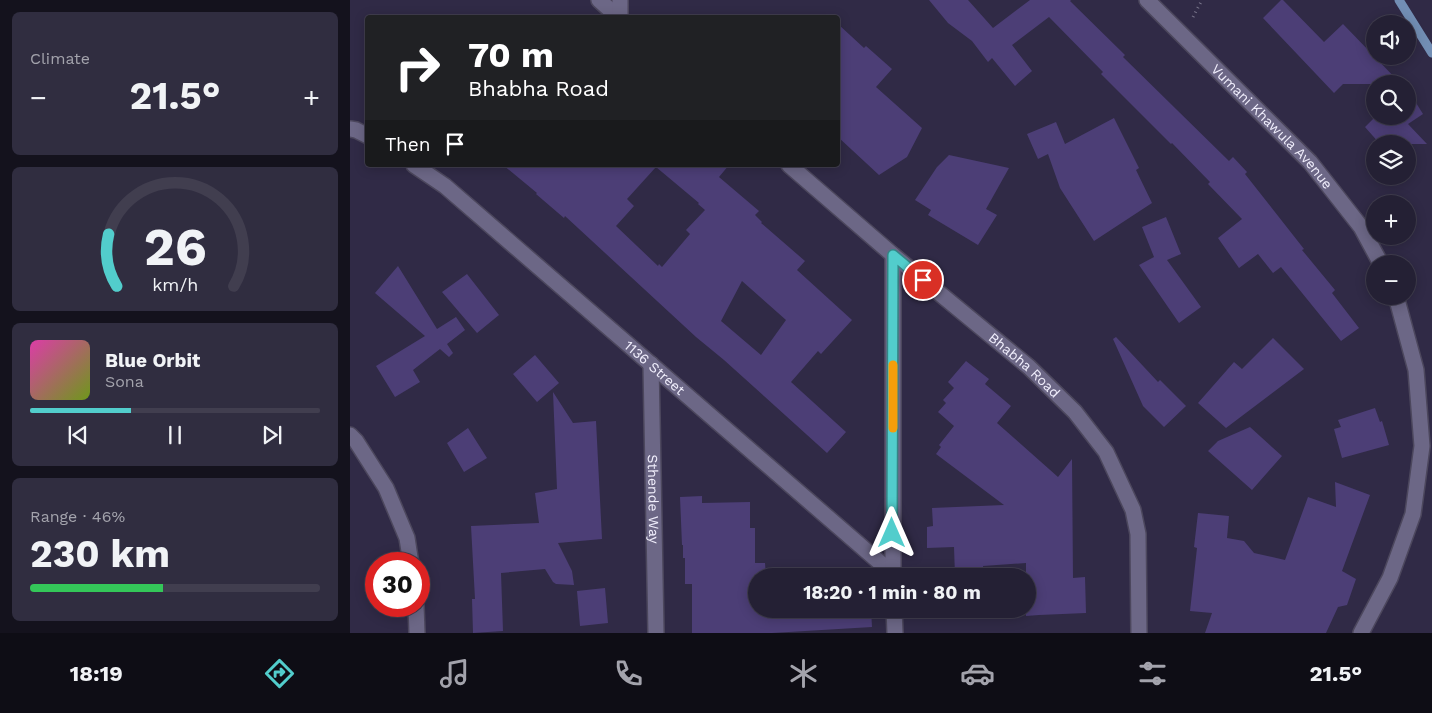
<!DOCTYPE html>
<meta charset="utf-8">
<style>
:root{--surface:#242034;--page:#302d40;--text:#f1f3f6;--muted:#a3a3ac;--line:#413e4f;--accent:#52cdcc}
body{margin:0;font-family:"Work Sans",sans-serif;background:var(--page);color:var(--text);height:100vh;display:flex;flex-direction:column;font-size:19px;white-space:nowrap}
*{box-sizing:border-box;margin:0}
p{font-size:16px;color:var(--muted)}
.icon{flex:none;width:28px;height:28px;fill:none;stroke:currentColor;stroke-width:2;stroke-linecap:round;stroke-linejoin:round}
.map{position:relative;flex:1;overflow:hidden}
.details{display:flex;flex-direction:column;gap:12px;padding:12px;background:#14121d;width:350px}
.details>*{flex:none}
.guide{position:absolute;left:15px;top:15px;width:475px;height:152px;border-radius:5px;box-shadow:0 2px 12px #0003,0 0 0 1px var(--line);background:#202124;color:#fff;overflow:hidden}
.fabs{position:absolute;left:1016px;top:15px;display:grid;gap:10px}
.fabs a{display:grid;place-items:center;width:50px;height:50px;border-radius:50%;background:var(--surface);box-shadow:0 2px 12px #0003,0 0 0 1px var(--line);font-size:25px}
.speed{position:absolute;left:15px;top:552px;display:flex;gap:10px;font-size:25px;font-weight:700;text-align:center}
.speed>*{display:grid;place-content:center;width:65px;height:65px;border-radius:50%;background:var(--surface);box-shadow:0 2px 12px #0003,0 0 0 1px var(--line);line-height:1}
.speed .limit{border:8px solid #d22;background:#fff;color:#111}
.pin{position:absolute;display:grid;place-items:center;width:42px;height:42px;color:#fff;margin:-21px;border:2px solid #fff;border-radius:50%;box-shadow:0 1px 5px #0007}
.me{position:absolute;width:55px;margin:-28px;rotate:0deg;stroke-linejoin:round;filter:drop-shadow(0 0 4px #0008)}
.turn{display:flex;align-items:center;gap:18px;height:105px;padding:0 20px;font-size:22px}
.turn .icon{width:65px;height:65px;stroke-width:2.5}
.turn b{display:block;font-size:35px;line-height:42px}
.then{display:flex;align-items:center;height:48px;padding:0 20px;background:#0003;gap:10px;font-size:19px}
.big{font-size:38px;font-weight:700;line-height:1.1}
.details .widget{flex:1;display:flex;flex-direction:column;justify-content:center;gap:8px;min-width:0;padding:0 18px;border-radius:8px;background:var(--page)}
.details .dial{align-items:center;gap:0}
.dial svg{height:130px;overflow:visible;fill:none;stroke:var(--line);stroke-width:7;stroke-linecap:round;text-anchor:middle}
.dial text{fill:var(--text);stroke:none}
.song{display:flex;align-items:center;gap:15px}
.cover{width:60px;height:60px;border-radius:8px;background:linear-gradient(135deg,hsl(320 70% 55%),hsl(80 70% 35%))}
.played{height:5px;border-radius:2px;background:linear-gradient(90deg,var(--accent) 35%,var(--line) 35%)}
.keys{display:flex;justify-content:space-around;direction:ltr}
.heat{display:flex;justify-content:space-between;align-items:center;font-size:28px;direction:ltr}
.charge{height:8px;border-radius:4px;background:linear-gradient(90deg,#34c759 46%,var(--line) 0)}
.trip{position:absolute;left:398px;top:568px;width:288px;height:50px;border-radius:25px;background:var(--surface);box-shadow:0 2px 12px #0003,0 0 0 1px var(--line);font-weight:700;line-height:50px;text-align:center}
.tab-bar{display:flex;height:80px;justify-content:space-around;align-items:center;background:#0e0d15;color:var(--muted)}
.tab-bar .icon{width:35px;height:35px}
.tab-bar .on{color:var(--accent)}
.tab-bar b{font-size:22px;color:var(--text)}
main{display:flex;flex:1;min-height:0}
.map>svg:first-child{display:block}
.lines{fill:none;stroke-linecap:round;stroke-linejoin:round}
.stream{stroke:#728eb4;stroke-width:9}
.building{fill:#4c3e76;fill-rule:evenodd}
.street-casing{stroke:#4c475d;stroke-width:18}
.path{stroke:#7a768c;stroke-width:3;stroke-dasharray:1 4;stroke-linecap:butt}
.street{stroke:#6c6786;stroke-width:15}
.route-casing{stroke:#358585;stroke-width:12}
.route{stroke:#52cdcc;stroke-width:9}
.slow{stroke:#f59e0b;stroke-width:9}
.labels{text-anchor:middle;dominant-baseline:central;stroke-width:5;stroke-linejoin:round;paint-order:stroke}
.street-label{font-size:14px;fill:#f1effd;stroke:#181522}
</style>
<main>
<section class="details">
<div class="widget"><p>Climate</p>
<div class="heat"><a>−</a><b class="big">21.5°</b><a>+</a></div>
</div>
<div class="widget dial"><svg viewBox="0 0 100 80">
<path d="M14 69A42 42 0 1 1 86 69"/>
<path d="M14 69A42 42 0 0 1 9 37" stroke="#52cdcc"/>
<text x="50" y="56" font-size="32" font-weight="700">26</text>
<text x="50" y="72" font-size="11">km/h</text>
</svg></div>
<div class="widget">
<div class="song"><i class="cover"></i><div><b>Blue Orbit</b><p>Sona</p></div></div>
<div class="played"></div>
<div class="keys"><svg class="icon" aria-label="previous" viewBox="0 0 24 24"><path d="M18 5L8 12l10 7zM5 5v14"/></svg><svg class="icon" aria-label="pause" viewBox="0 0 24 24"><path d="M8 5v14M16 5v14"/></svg><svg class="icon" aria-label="next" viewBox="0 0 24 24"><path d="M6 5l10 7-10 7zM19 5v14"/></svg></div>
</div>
<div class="widget"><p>Range · 46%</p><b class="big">230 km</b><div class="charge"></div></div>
</section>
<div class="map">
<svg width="1082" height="633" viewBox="0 0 1082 633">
<rect width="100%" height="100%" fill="#302a46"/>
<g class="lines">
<path class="stream" d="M1049 0 1082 53"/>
</g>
<path class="building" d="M579 0H618L643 28 680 0H721L720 1 775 55 773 57 879 161 883 157 897 172 895 174 954 249 952 250 985 290 982 293 1009 328 991 341 931 267 923 273 908 254 889 268 868 238 892 219 858 184 860 182 822 143 821 144 751 74 753 72 699 17 662 45 682 71 665 86 642 58 638 62 622 41 598 23Z
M931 0H933L974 42 993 24 1051 84H993L984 93 913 18Z
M488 24 514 48 516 46 542 69 526 87 572 128 557 157 529 175 488 137Z
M1058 90 1073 114 1058 124 1077 144H1030L1015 127 1026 116H1058Z
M764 118 789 168 786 170 802 203 744 241 710 188 698 154 688 159 677 134 706 122 715 144Z
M599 155 659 168 636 209 647 215 628 245 578 215 581 210 565 200 587 167Z
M153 165H379L369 177 409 211 405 215 412 222 411 223 455 261 447 270 502 320 471 354 468 351 441 382 496 432 477 453 374 360 346 337 215 216 214 218 186 194 187 193ZM306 167 349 203 348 204 355 210 336 230 340 234 312 267 309 264 308 266 266 226 284 206 277 199ZM392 281 436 320 411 355 371 321Z
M816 217 831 254 817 260 851 307 829 323 789 265 804 257 792 227Z
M48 266 87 329 106 317 115 330 97 344 103 353 99 357 90 349 63 370 70 382 45 397 26 366 75 336 25 293Z
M117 274 149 315 127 333 92 292Z
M766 337 808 382 810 380 836 406 814 427 793 406 763 339Z
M923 338 954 369 876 428 848 403 884 362 892 369Z
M185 355 209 383 187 402 163 374Z
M616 361 639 379 635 384 661 406 647 423 708 477 722 459 723 578 735 577 736 613 689 615 676 616V563L633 566 634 576H605L604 547 577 548V527L583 526 582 508 654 505 586 454 591 447 589 445 604 426 588 412 596 403 593 400 604 388 598 382Z
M203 392 223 423 246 421 252 539 208 543 222 571 224 585 206 584 203 582 195 569 151 573 153 631 123 633 122 599H125L121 526 189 523 185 493 207 489Z
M1025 408 1030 422 1032 421 1039 445 992 458 984 429 991 427 988 420Z
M900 427 932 456 902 490 858 451 868 441Z
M118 428 137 458 114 472 97 443Z
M985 482 1020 495 992 571 1006 579 997 605 988 607 976 633H855L862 613 840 611 847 548 844 547 848 513 879 516 877 538 894 541 904 553 935 560 958 497 986 507Z
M352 496V503L400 502V528H405V563H415L416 576H406V609H521L522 627 422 633H342V584H335V558H333V545H332L330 497Z
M255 588 258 623 230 626 227 591Z
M607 609H634V614H608Z"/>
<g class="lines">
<defs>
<g id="street">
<path d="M249 0 269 18"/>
<path d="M270 0V18"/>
<path id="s1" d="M797 0 960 162 1011 227 1031 264"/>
<path d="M0 129 6 130 18 136"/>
<path id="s2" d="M64 165 95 186 542 573"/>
<path id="s3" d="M439 165 543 255 679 367 725 412 756 452 783 510 788 534 789 633"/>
<path id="s4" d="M301 364 306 633"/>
<path d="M0 435 6 441 36 488 57 538 61 564"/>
<path d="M543 576V255"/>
<path d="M66 606 67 633"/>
<path d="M544 609 545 633"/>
<path d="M1011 633 1040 578 1063 514 1072 446 1066 370 1046 296"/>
</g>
</defs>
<use href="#street" class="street-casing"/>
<path class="path" d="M843 17 852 0"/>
<use href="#street" class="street"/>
</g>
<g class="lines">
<defs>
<path id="route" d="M542 533 543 255 573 280"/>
</defs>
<use href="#route" class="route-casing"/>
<use href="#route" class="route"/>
<path class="slow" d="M543 428V365"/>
</g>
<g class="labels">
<g class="street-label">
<text stroke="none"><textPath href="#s1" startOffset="178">Vumani Khawula Avenue</textPath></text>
<text stroke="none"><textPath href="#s3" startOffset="309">Bhabha Road</textPath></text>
<text stroke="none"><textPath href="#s2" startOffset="315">1136 Street</textPath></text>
<text stroke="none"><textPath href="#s4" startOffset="135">Sthende Way</textPath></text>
</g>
</g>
</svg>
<div class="fabs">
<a><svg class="icon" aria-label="sound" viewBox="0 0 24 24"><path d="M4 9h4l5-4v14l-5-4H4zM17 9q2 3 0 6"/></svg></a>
<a><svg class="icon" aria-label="search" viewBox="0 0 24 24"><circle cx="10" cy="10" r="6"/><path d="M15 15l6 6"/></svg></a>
<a><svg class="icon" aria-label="layers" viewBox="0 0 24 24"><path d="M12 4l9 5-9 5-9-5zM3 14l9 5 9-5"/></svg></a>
<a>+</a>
<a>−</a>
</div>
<div class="speed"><div class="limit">30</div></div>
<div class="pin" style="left:573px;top:280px;background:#d93025"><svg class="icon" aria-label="arrive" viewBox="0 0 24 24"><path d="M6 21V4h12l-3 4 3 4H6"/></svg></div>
<svg class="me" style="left:542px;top:533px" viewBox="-20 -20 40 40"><path d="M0-17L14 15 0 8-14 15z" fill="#52cdcc" stroke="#fff" stroke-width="4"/></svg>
<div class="trip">18:20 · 1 min · 80 m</div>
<div class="guide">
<div class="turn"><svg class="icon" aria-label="right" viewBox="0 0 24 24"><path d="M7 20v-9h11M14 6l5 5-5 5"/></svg><div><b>70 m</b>Bhabha Road</div></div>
<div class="then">Then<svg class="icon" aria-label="arrive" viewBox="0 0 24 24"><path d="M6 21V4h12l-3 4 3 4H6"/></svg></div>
</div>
</div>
</main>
<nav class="tab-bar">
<b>18:19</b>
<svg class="icon on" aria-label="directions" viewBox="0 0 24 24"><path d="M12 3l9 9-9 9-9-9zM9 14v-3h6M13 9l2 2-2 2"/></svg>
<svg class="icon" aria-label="music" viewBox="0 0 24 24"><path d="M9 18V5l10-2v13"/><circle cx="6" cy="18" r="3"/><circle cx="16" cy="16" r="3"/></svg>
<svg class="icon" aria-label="phone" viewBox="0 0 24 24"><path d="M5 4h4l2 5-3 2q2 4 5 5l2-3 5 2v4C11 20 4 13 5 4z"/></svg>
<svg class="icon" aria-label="climate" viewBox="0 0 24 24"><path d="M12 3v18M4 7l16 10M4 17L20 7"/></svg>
<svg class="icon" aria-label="car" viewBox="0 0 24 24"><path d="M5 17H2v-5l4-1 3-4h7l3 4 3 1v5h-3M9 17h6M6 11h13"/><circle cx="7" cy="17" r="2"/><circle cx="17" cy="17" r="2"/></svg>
<svg class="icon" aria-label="filters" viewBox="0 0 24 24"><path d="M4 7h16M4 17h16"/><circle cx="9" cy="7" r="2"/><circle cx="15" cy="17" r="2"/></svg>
<b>21.5°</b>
</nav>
